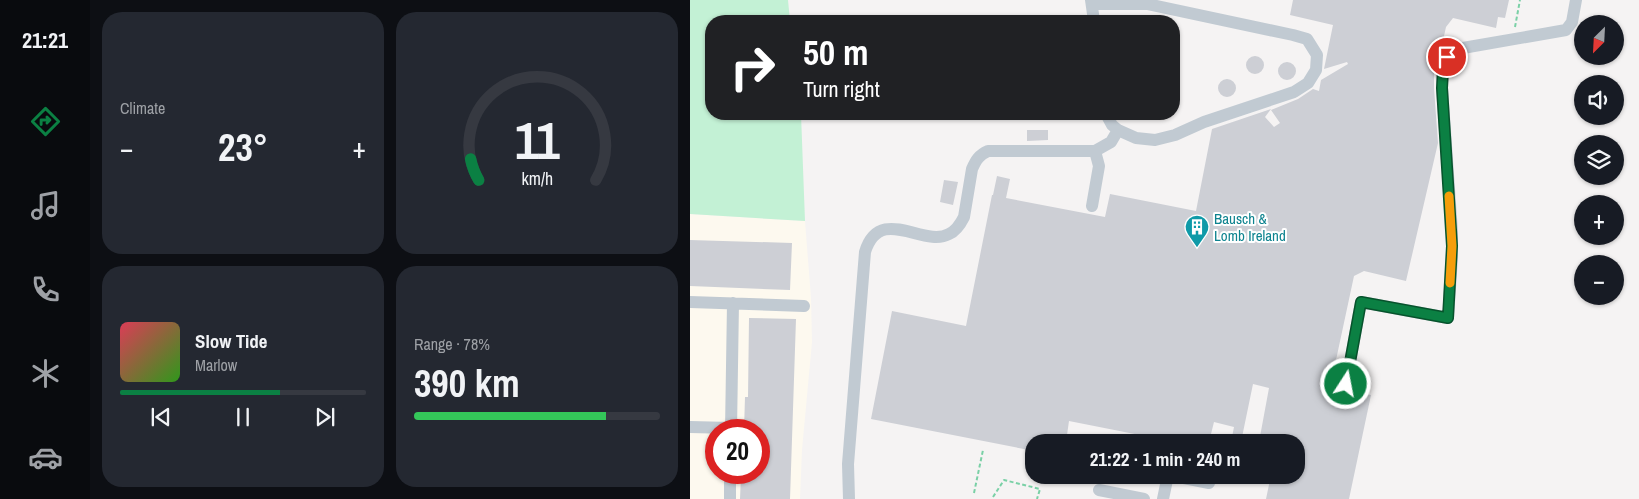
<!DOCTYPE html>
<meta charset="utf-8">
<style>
:root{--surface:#171b24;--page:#242831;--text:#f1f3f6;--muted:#9ea1a6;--line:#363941;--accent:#0b8043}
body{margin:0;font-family:"Archivo Narrow",sans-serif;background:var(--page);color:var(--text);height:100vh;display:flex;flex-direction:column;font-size:19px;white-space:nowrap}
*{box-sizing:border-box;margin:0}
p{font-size:16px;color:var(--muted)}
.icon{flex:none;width:28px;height:28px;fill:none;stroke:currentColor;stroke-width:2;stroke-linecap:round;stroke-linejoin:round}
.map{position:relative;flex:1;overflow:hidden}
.panel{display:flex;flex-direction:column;gap:12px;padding:12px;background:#0d0f14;width:600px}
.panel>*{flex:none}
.guide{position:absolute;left:15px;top:15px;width:475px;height:105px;border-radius:20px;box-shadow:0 1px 4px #0004;background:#202124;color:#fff;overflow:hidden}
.needle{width:32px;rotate:204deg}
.controls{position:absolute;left:884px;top:15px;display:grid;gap:10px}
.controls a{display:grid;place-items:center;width:50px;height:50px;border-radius:50%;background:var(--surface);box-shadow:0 1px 4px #0004;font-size:25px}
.speed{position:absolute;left:15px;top:419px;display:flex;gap:10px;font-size:25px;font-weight:700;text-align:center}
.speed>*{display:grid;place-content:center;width:65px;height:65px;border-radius:50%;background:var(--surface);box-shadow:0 1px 4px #0004;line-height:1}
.speed .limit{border:8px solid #d22;background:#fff;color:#111}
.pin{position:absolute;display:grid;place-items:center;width:42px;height:42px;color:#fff;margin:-21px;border:2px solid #fff;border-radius:50%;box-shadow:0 1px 5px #0007}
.me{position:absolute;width:55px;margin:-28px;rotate:11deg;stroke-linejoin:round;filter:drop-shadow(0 0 4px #0008)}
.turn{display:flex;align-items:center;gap:18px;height:105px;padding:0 15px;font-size:22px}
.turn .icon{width:65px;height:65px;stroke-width:2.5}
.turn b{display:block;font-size:35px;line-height:42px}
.big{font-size:38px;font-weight:700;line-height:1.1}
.panel .widget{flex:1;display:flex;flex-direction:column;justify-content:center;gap:8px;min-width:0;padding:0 18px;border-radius:20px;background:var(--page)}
.panel .dial{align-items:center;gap:0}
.dial svg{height:130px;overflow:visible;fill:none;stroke:var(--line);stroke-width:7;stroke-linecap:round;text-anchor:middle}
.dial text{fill:var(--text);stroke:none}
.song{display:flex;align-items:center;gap:15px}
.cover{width:60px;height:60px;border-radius:8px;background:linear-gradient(135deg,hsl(350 70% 55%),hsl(110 70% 35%))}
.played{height:5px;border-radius:2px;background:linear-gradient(90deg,var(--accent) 65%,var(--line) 65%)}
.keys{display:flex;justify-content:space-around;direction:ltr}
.heat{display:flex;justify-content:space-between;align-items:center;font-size:28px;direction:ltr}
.charge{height:8px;border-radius:4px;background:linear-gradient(90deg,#34c759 78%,var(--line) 0)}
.panel .tiles{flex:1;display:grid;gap:12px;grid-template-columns:repeat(2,1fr)}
.trip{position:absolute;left:335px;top:434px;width:280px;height:50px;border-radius:20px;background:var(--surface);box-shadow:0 1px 4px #0004;font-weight:700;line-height:50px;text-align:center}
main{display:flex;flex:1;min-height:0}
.menu{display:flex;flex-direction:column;width:90px;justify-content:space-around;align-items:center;background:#090b0e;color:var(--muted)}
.menu .icon{width:35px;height:35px}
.menu .on{color:var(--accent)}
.menu b{font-size:22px;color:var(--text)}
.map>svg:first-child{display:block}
.commercial{fill:#fdf9ef;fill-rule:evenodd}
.green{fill:#c3f1d5}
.building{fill:#cdcfd5}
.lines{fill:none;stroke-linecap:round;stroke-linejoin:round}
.path{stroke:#7ad0a6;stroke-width:2;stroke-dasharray:4 2.5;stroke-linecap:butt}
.minor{stroke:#c1cad2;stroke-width:12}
.route-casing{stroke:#07532c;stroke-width:12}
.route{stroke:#0b8043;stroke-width:9}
.slow{stroke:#f59e0b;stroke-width:9}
.labels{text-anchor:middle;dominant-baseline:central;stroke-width:4;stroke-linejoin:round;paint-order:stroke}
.culture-label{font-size:15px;fill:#0d838f;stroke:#fff;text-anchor:start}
</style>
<main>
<nav class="menu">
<b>21:21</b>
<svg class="icon on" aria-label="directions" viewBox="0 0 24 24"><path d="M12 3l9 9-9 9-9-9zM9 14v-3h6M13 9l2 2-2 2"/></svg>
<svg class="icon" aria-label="music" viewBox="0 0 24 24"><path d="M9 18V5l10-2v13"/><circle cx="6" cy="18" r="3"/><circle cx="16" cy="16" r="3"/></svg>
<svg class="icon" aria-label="phone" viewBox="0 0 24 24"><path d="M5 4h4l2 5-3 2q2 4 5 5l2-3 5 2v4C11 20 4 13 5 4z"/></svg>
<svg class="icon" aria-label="climate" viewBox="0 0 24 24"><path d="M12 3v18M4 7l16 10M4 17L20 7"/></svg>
<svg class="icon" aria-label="car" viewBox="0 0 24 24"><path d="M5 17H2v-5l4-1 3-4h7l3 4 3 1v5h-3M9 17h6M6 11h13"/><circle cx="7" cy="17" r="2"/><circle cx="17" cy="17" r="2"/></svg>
</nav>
<section class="panel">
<div class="tiles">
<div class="widget"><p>Climate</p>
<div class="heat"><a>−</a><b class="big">23°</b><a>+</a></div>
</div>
<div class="widget dial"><svg viewBox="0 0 100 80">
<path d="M14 69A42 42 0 1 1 86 69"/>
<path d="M14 69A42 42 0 0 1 9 56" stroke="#0b8043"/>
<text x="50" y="56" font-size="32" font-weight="700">11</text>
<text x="50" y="72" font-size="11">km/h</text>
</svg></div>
<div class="widget">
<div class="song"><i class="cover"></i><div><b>Slow Tide</b><p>Marlow</p></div></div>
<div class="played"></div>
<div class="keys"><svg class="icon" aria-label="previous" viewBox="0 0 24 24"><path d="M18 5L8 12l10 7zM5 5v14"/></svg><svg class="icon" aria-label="pause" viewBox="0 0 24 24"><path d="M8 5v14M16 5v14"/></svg><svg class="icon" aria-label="next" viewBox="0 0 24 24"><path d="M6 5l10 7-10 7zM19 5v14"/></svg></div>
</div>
<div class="widget"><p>Range · 78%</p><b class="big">390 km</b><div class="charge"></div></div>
</div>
</section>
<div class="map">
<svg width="949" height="499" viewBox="0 0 949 499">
<rect width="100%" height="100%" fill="#f5f3f3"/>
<path class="commercial" d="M0 214 115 221 121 298 122 342 112 450 110 499H0ZM26 430H69V472H26Z"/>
<path class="green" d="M0 0H98L100 21H21V114H111L115 221 0 214Z"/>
<path class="building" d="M603 0H819L815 18 808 17 806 28 763 18 756 27 750 54 748 59 744 58V88L748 143 716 281 674 271 664 276 640 388 655 392 659 391 681 395 659 499H576L581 475H606V442H569L579 388 563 384 551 442H541L544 427 524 422 519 442H485L379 421 376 442H344V451L181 419 202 311 276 326 302 195H303L307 176 320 179 316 198 415 217 420 194 506 211 522 129 581 109 575 117 584 127 590 123 581 110 608 99 623 89 629 91 631 80 658 64 657 62 634 69 643 25 600 15Z
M556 65a9 9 0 1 1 18 0a9 9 0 1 1-18 0Z
M588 71a9 9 0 1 1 18 0a9 9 0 1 1-18 0Z
M528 88a9 9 0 1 1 18 0a9 9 0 1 1-18 0Z
M337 130H358V140L337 141Z
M254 180 268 182 263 205 250 202Z
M0 240 102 243 100 290 0 286Z
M59 318 106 319 100 499H50L51 475 69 476V430H54L55 397H58Z"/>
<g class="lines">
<path class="path" d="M825 27 830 0
M284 493 293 450
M303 497 314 480 350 489 347 499"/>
<path class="minor" d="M401 0 404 21
M402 4H457L603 35 617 39 627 55 626 70 618 83 604 92 514 122 485 135 465 140 446 138 428 130 422 125 416 114
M402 206 409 166 405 151
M0 302 114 306
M656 384 671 302 758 318 762 257V232L752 88C752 74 752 55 767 49L876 30 882 22 886 0
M0 427 41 428
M41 430 43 303
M527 442V440
M479 475 519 483 520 475
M409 490 454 499
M40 499V472
M159 499 158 464 175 252C190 204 233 248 259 234 266 231 271 223 274 217L282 169C286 160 289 155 298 151H405L421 142 428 130
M473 499 478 475"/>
</g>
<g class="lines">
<defs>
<path id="route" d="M656 384 671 302 758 318 762 246 752 88 753 70 757 57"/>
</defs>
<use href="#route" class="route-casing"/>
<use href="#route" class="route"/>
<path class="slow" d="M759 196 762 246 760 283"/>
</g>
<defs>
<symbol id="building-pin" viewBox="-11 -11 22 30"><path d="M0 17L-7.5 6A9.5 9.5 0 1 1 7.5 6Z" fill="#0f9aa8" stroke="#fff"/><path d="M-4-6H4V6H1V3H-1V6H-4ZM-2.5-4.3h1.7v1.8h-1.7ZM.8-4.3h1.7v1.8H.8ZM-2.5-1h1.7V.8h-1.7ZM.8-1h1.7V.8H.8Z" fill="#fff"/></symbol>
</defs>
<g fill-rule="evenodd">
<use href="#building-pin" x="493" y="213" width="28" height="38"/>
</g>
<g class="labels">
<g class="culture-label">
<text x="524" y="218">Bausch &amp;<tspan x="524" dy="17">Lomb Ireland</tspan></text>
</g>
</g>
</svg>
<div class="controls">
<a><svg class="needle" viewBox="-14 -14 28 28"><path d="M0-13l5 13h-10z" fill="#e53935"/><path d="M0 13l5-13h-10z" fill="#9ea1a6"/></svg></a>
<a><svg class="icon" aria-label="sound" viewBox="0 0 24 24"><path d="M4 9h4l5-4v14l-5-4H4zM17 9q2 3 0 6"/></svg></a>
<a><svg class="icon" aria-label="layers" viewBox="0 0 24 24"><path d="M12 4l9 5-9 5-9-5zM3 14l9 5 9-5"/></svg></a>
<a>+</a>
<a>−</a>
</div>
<div class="speed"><div class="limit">20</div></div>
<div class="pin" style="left:757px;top:57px;background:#d93025"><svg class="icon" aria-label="arrive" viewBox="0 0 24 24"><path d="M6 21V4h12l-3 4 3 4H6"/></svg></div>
<svg class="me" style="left:656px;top:384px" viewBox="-20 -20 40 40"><circle r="17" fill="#0b8043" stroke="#fff" stroke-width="3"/><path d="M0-11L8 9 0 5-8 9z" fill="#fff"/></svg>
<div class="trip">21:22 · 1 min · 240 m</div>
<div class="guide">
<div class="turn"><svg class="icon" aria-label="right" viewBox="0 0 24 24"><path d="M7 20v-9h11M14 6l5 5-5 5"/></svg><div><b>50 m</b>Turn right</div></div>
</div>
</div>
</main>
